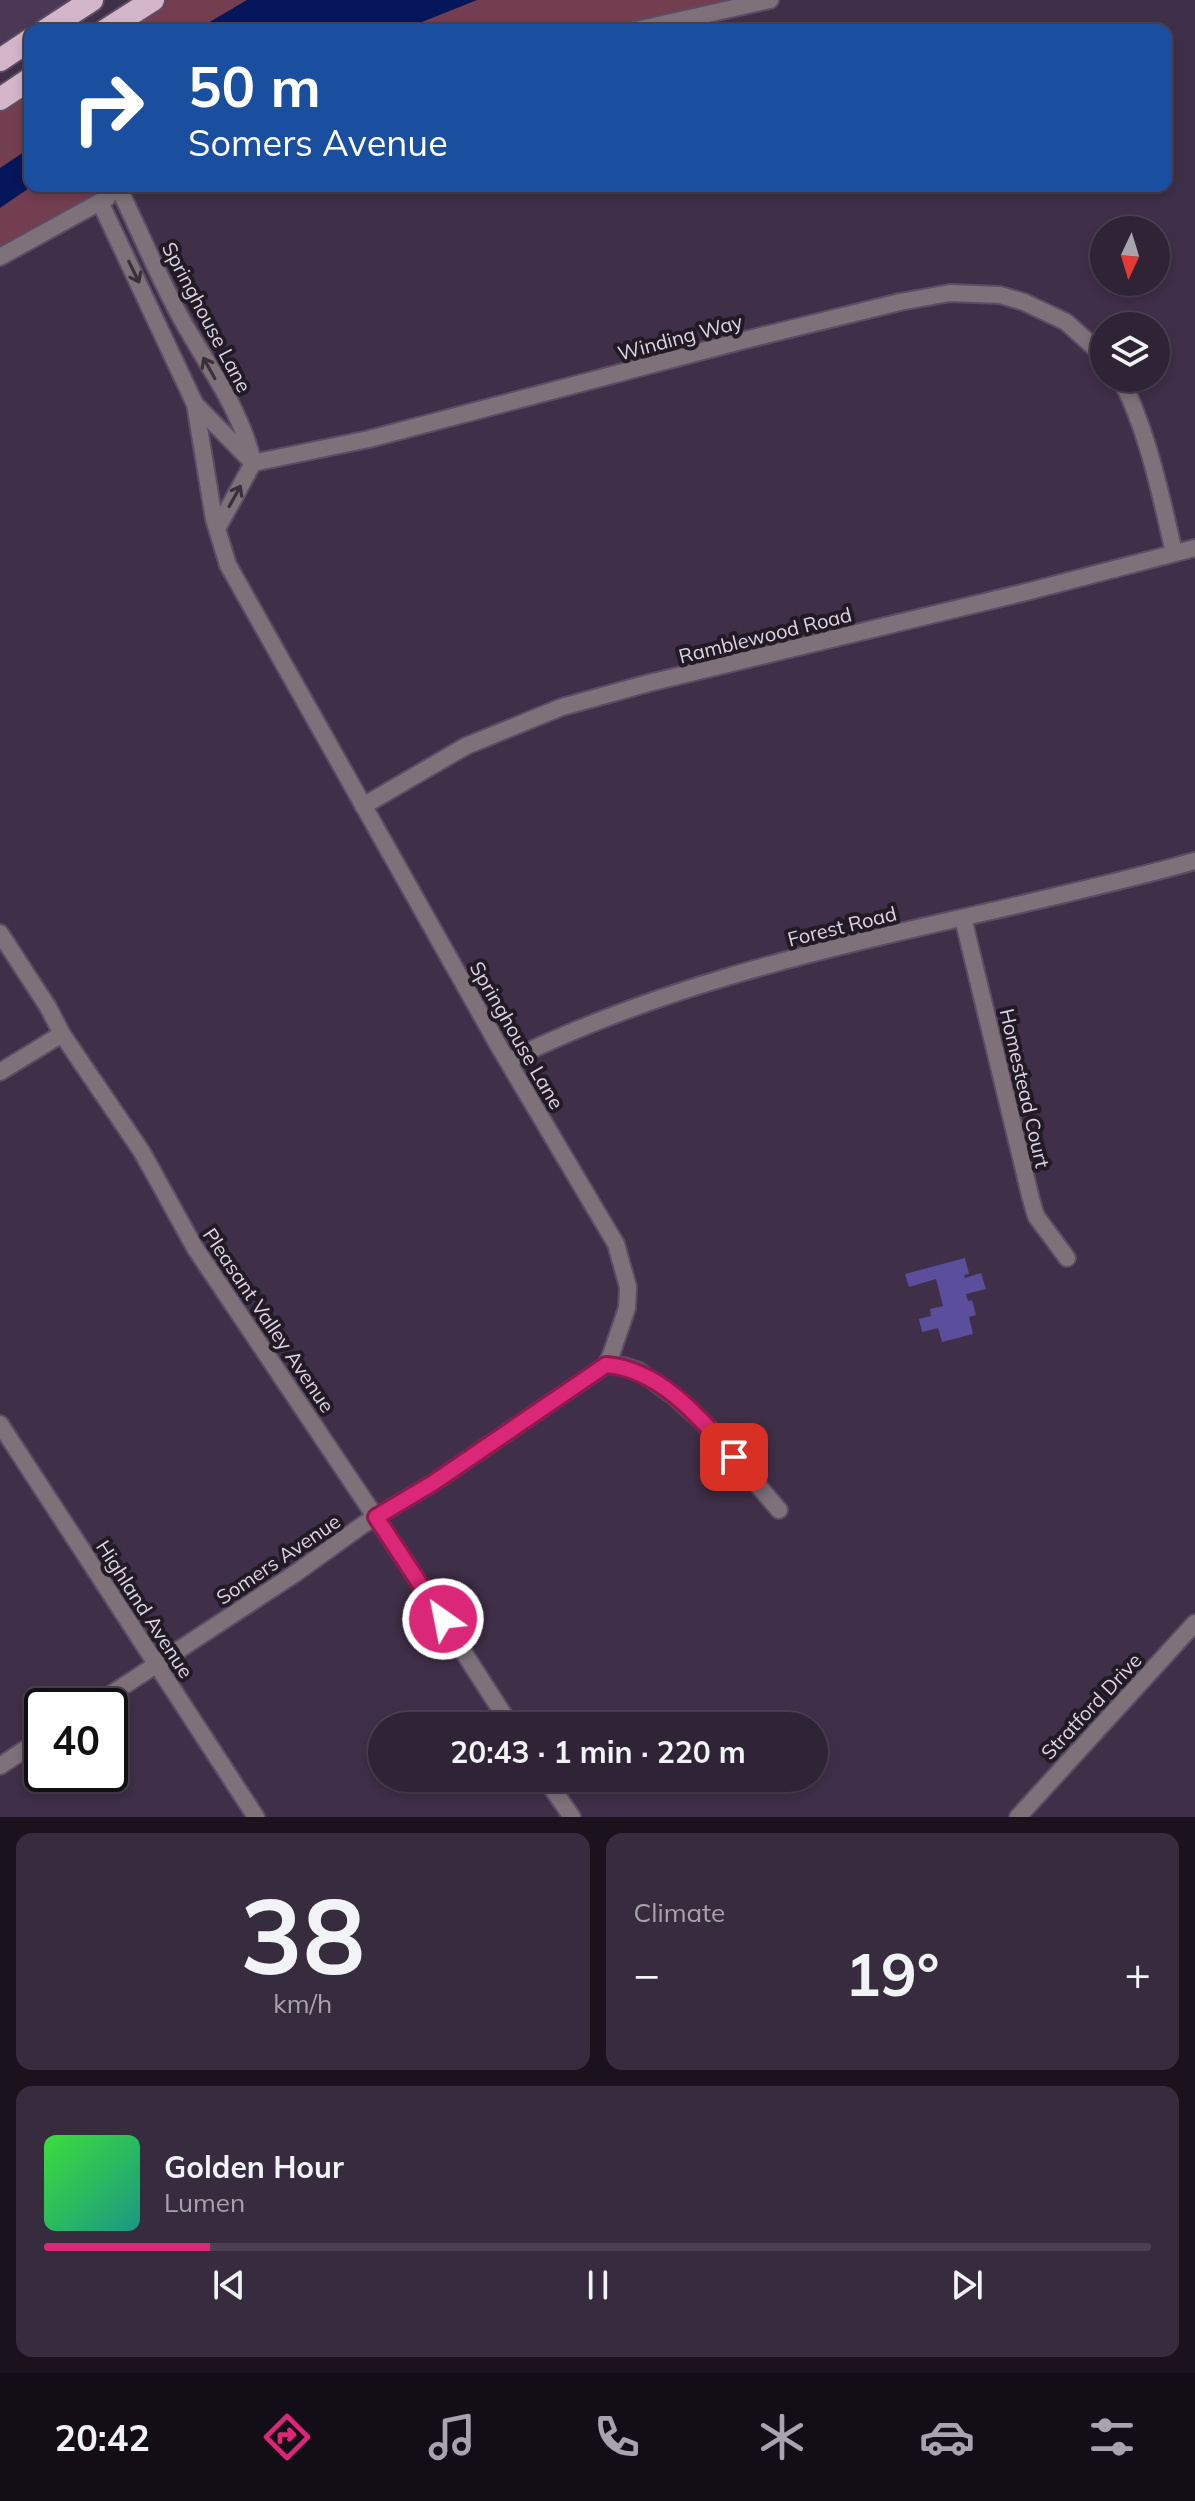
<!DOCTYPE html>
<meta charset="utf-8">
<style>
:root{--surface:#2f2336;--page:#372b3e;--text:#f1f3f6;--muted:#a7a4ad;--line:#4a4051;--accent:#db2777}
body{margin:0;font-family:Mulish,sans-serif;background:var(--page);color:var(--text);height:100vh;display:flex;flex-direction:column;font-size:30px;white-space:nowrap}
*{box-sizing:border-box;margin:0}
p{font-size:26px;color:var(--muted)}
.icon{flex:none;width:44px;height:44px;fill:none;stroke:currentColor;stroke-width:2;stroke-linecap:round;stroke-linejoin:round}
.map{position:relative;height:1817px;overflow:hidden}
.panel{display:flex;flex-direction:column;gap:16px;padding:16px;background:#1a131e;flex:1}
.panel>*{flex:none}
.hud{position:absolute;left:24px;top:24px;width:1148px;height:168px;border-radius:16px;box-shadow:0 4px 12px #0003,0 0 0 2px var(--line);background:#1a4fa0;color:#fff;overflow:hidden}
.needle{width:52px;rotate:184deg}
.buttons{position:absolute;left:1090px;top:216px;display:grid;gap:16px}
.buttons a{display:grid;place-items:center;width:80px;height:80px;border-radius:50%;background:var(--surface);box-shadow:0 4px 12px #0003,0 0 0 2px var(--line);font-size:40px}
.speed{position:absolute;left:24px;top:1688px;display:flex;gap:16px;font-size:40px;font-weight:700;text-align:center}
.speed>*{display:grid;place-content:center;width:104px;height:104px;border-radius:50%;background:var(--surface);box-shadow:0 4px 12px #0003,0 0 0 2px var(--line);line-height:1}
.speed .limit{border:4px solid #111;border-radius:12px;background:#fff;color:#111}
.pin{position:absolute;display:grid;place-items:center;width:68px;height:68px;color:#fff;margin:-34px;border-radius:16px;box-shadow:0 4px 12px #0006}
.me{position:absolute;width:88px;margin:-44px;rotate:327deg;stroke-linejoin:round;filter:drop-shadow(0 0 6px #0008)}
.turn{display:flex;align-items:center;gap:28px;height:168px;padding:0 32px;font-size:36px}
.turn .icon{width:104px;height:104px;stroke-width:2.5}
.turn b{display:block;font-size:56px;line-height:68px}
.big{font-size:60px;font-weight:700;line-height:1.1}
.panel .tile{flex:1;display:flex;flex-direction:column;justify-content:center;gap:12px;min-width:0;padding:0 28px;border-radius:16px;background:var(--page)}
.panel .dial{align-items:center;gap:0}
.dial b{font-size:104px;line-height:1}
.song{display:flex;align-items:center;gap:24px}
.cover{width:96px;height:96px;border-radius:12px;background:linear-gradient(135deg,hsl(120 70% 55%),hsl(170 70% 35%))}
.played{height:8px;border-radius:4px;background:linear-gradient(90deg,var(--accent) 15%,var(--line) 15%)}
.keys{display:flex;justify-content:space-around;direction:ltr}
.heat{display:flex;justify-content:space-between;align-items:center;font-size:44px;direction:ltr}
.panel .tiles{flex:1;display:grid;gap:16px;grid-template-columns:1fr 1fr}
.tile:last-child{grid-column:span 2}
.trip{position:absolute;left:368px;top:1712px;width:460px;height:80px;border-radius:40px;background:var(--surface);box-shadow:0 4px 12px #0003,0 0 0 2px var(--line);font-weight:700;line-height:80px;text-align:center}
.dock{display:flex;height:128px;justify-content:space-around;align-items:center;background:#130e16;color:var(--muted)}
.dock .icon{width:56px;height:56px}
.dock .active{color:var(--accent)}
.dock b{font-size:36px;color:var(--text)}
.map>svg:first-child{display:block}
.built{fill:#4b3856}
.green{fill:#733e50}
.water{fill:#05165a}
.building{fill:#5b4e9c}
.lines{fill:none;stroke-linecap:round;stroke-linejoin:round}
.minor-casing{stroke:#5c4d64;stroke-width:20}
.tertiary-casing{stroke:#5c4d64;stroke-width:20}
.trunk-casing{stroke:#5c4d64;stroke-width:26}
.minor{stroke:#7e717a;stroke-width:16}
.tertiary{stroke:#7e717a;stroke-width:16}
.trunk{stroke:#d3b6ca;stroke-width:22}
.oneway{stroke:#39303b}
.route-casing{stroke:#8e194d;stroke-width:20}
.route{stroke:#db2777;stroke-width:14}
.labels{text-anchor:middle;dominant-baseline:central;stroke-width:8;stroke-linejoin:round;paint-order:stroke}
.street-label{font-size:20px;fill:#ded5e4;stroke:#221b26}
</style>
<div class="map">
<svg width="1195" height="1817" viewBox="0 0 1195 1817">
<rect width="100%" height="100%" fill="#3f2f48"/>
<path class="built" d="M0 0H92L46 30H30L0 60Z"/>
<path class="green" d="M153 0H765L640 30H106Z
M30 79V186H135L100 202 0 260V99Z"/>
<path class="water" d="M247 0H477L402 30H196Z
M30 148 32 186 0 208V168Z"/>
<path class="building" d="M965 1258 969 1274 964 1275 965 1278 981 1273 986 1289 966 1294 968 1301 972 1300 976 1315 969 1317 973 1334 942 1342 938 1328 922 1332 919 1319 931 1316 930 1309 943 1306 936 1279 909 1287 905 1274Z"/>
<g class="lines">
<defs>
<path id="minor" d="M636 30 770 0
M120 191C141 234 159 278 182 320 207 365 242 411 253 463L217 529
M0 257 107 198
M1120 378C1146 425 1162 499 1174 553
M195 404 252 462
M253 463 369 439 741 341 900 302 950 293 1000 295 1024 302 1066 322 1104 356
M363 806 466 746 562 707 649 683 1030 591 1195 548
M963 918 1031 1199 1036 1216 1067 1258
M508 1061C723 954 966 925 1195 861
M0 1072 62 1034
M606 1365 624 1366 639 1371 675 1397 707 1426 779 1510
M0 1424 256 1817
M93 1706 296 1573 364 1524 433 1483 593 1374 606 1365 611 1355 627 1308 628 1287 616 1244 501 1050 228 565 214 519 195 404 100 202
M0 1766 42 1738
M1018 1817 1195 1623"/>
<path id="tertiary" d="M0 933 48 1007 62 1034 142 1152 195 1248 405 1561 511 1726
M545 1778 572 1817"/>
<path id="trunk" d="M46 30 92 0
M106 30 153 0
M0 60 30 40
M0 99 30 79"/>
</defs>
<use href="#minor" class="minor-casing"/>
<use href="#tertiary" class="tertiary-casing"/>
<use href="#trunk" class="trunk-casing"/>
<use href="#minor" class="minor"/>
<use href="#tertiary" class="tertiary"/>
<use href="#trunk" class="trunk"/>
</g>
<defs><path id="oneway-shaft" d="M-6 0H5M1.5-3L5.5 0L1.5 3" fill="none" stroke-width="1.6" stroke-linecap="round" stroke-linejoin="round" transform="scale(2)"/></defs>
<g class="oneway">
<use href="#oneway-shaft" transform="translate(134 272) rotate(64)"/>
<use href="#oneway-shaft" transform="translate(209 368) rotate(-119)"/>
<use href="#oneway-shaft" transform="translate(235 496) rotate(-61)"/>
</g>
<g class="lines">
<defs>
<path id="route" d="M443 1619 376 1517 433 1483 606 1365C660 1369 700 1418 734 1457"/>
</defs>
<use href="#route" class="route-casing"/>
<use href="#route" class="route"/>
</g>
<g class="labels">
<g class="street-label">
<text transform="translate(207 317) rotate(62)">Springhouse Lane</text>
<text transform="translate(680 337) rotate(-15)">Winding Way</text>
<text transform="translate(765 635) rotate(-14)">Ramblewood Road</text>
<text transform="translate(842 926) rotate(-14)">Forest Road</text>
<text transform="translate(517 1035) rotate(60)">Springhouse Lane</text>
<text transform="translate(1025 1088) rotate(77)">Homestead Court</text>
<text transform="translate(269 1320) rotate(56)">Pleasant Valley Avenue</text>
<text transform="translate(278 1559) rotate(-34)">Somers Avenue</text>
<text transform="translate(145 1609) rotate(57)">Highland Avenue</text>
<text transform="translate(1091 1706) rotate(-47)">Stratford Drive</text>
</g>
</g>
</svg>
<div class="buttons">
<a><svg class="needle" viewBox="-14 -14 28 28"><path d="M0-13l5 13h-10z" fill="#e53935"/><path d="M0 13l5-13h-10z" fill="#a7a4ad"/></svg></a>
<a><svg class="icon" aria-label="layers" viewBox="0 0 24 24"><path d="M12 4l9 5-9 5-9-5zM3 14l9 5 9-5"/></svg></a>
</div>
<div class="speed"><div class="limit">40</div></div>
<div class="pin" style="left:734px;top:1457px;background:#d93025"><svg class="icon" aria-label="arrive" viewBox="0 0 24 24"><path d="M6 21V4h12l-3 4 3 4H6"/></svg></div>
<svg class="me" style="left:443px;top:1619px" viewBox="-20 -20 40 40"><circle r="17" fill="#db2777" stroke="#fff" stroke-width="3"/><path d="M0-11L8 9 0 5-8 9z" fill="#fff"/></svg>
<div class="trip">20:43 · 1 min · 220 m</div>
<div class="hud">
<div class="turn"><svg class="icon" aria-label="right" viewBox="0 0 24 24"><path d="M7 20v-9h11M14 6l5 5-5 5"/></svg><div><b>50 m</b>Somers Avenue</div></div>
</div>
</div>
<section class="panel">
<div class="tiles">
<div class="tile dial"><b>38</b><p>km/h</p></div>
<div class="tile"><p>Climate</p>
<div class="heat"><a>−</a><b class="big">19°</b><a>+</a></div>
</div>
<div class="tile">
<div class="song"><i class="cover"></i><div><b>Golden Hour</b><p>Lumen</p></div></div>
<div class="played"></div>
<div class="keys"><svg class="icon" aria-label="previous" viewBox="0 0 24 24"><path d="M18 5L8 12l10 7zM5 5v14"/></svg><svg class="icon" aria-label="pause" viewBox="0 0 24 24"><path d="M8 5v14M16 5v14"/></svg><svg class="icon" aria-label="next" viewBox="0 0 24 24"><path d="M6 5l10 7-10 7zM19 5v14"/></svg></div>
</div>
</div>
</section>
<nav class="dock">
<b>20:42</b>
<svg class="icon active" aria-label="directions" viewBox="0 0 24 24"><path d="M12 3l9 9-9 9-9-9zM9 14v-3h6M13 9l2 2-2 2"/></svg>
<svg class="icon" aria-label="music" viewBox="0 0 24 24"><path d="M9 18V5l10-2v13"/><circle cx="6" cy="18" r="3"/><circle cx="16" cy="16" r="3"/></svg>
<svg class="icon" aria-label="phone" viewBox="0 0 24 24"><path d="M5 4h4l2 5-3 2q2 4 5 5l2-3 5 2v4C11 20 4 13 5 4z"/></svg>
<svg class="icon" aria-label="climate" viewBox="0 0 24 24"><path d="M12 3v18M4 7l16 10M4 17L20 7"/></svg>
<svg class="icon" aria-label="car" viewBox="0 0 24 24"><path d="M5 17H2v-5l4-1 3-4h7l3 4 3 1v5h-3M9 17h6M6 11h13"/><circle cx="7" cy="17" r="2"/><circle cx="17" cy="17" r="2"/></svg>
<svg class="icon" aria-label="filters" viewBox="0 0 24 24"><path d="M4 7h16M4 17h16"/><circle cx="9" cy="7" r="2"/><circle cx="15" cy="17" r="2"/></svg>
</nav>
